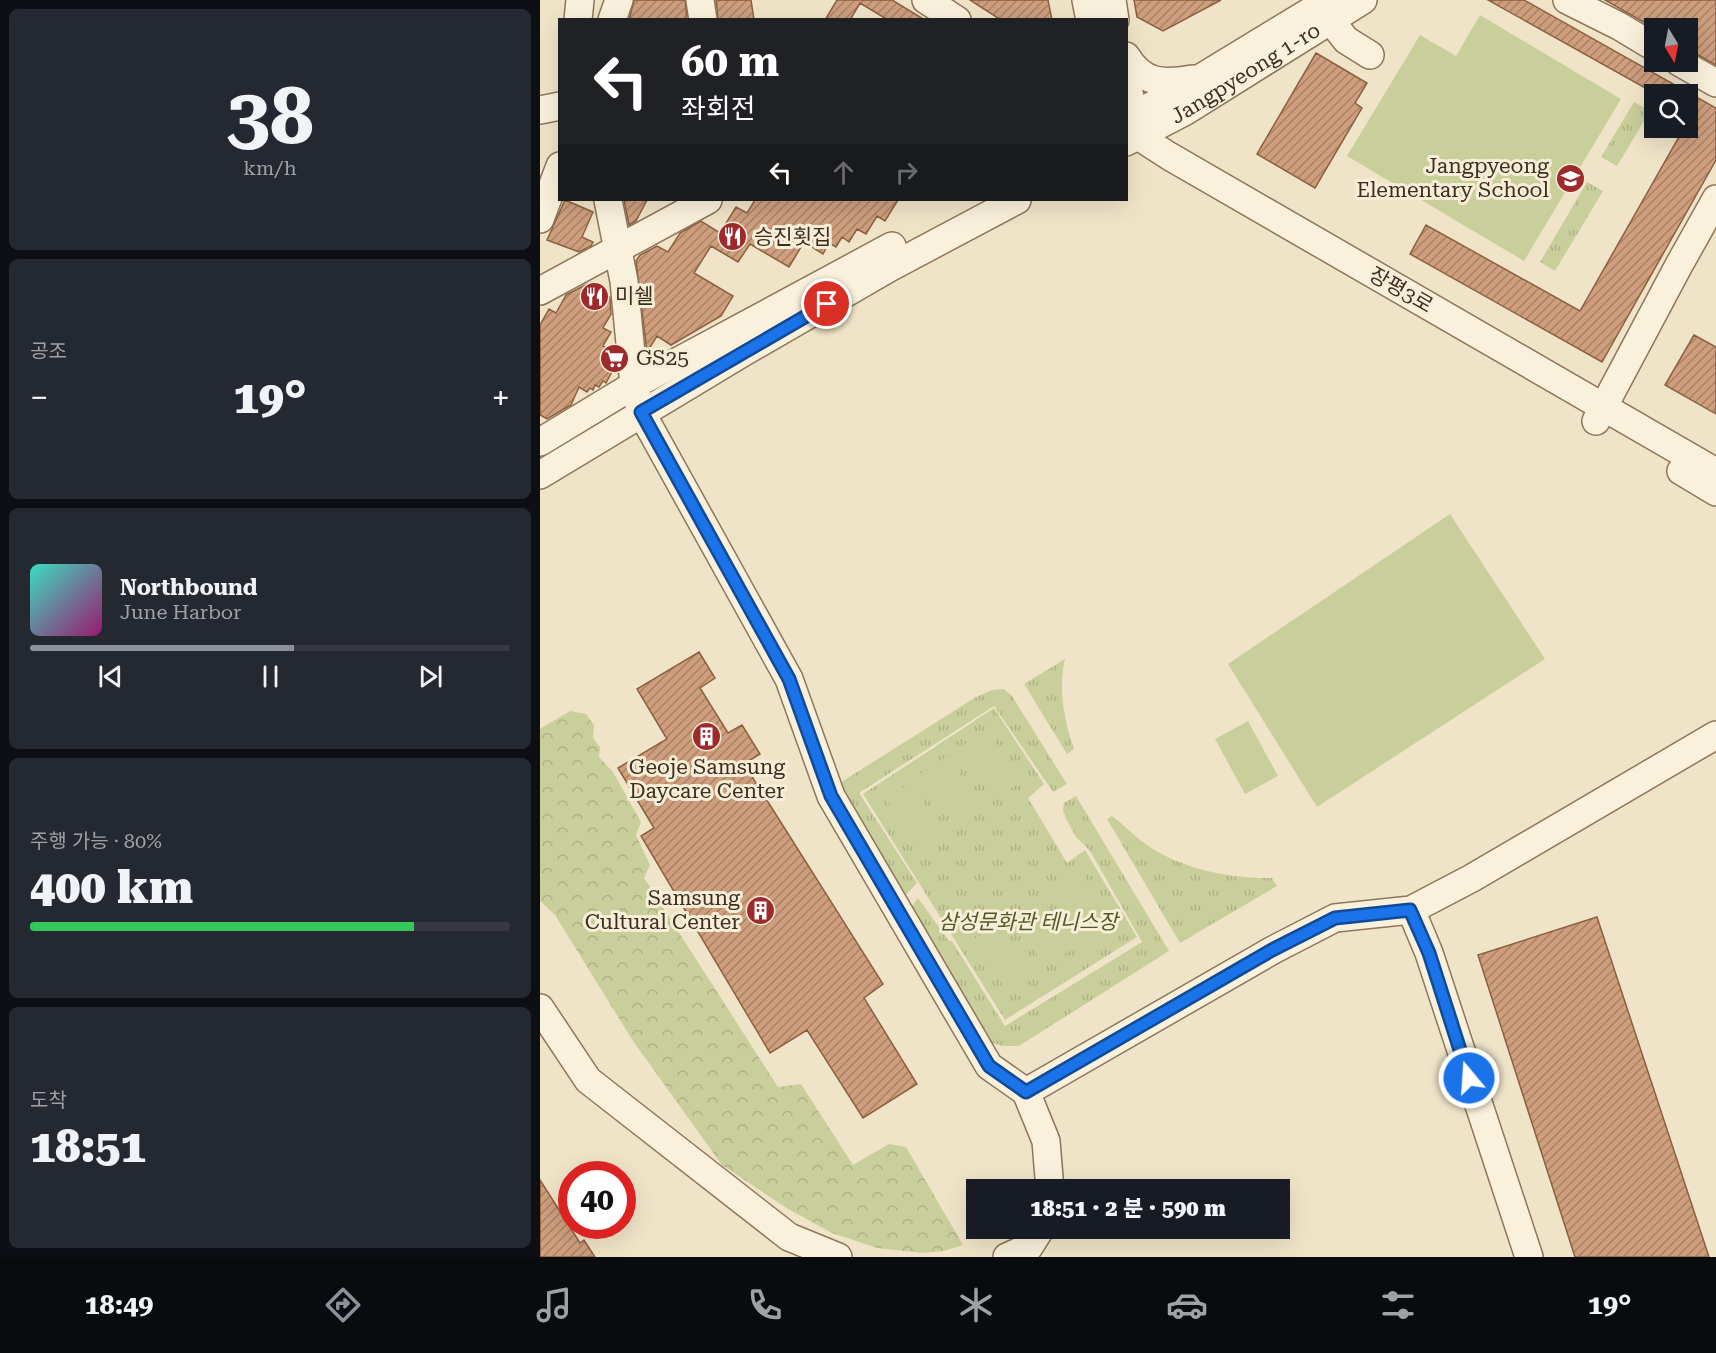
<!DOCTYPE html>
<html lang="ko">
<meta charset="utf-8">
<style>
:root{--surface:#171b24;--page:#242831;--text:#f1f3f6;--muted:#9ea1a6;--line:#363941;--accent:#8c9099}
body{margin:0;font-family:"Roboto Serif","Noto Sans KR",serif;background:var(--page);color:var(--text);height:100vh;display:flex;flex-direction:column;font-size:22px;white-space:nowrap}
*{box-sizing:border-box;margin:0}
p{font-size:20px;color:var(--muted)}
.icon{flex:none;width:33px;height:33px;fill:none;stroke:currentColor;stroke-width:2;stroke-linecap:round;stroke-linejoin:round}
.map{position:relative;flex:1;overflow:hidden}
.drawer{display:flex;flex-direction:column;gap:9px;padding:9px;background:#0d0f14;width:540px}
.drawer>*{flex:none}
.banner{position:absolute;left:18px;top:18px;width:570px;height:183px;border-radius:0px;box-shadow:0 6px 24px #0002;background:#202124;color:#fff;overflow:hidden}
.needle{width:39px;rotate:170deg}
.controls{position:absolute;left:1104px;top:18px;display:grid;gap:12px}
.controls a{display:grid;place-items:center;width:54px;height:54px;border-radius:0px;background:var(--surface);box-shadow:0 6px 24px #0002;font-size:30px}
.speed{position:absolute;left:18px;top:1161px;display:flex;gap:12px;font-size:30px;font-weight:700;text-align:center}
.speed>*{display:grid;place-content:center;width:78px;height:78px;border-radius:50%;background:var(--surface);box-shadow:0 6px 24px #0002;line-height:1}
.speed .limit{border:9px solid #d22;background:#fff;color:#111}
.pin{position:absolute;display:grid;place-items:center;width:51px;height:51px;color:#fff;margin:-26px;border:3px solid #fff;border-radius:50%;box-shadow:0 2px 6px #0007}
.me{position:absolute;width:66px;margin:-33px;rotate:342deg;stroke-linejoin:round;filter:drop-shadow(0 0 4px #0008)}
.turn{display:flex;align-items:center;gap:21px;height:126px;padding:0 24px;font-size:27px}
.turn .icon{width:78px;height:78px;stroke-width:2.5}
.turn b{display:block;font-size:42px;line-height:51px}
.lanes{display:flex;align-items:center;height:57px;padding:0 24px;background:#0003;justify-content:center;gap:30px;direction:ltr}
.lanes .off{opacity:.35}
.big{font-size:45px;font-weight:800;line-height:1.1}
.drawer .tile{flex:1;display:flex;flex-direction:column;justify-content:center;gap:9px;min-width:0;padding:0 21px;border-radius:9px;background:var(--page)}
.drawer .dial{align-items:center;gap:0}
.dial b{font-size:78px;line-height:1}
.song{display:flex;align-items:center;gap:18px}
.cover{width:72px;height:72px;border-radius:9px;background:linear-gradient(135deg,hsl(170 70% 55%),hsl(320 70% 35%))}
.played{height:6px;border-radius:3px;background:linear-gradient(90deg,var(--accent) 55%,var(--line) 55%)}
.keys{display:flex;justify-content:space-around;direction:ltr}
.heat{display:flex;justify-content:space-between;align-items:center;font-size:33px;direction:ltr}
.charge{height:9px;border-radius:4px;background:linear-gradient(90deg,#34c759 80%,var(--line) 0)}
.trip{position:absolute;left:426px;top:1179px;width:324px;height:60px;border-radius:0px;background:var(--surface);box-shadow:0 6px 24px #0002;font-weight:800;line-height:60px;text-align:center}
.tab-bar{display:flex;height:96px;justify-content:space-around;align-items:center;background:#090b0e;color:var(--muted)}
.tab-bar .icon{width:42px;height:42px}
.tab-bar .on{color:var(--accent)}
.tab-bar b{font-size:27px;color:var(--text)}
main{display:flex;flex:1;min-height:0}
.map>svg:first-child{display:block}
.grass{fill:url(#grass-tufts)}
.forest{fill:url(#forest-crowns)}
.pitch{fill:#c9cf9b}
.building{fill:url(#building-hatch);stroke:#8d5f41;stroke-width:1.5}
.lines{fill:none;stroke-linecap:round;stroke-linejoin:round}
.minor-casing{stroke:#8d765c;stroke-width:30}
.minor{stroke:#faf1dc;stroke-width:27}
.route-casing{stroke:#114b97;stroke-width:15}
.route{stroke:#1a73e8;stroke-width:10}
.labels{text-anchor:middle;dominant-baseline:central;stroke-width:6;stroke-linejoin:round;paint-order:stroke}
.street-label{font-size:21px;fill:#3d2e20;stroke:#f7eed8}
.poi-label{font-size:21px;fill:#3d2e20;stroke:#f7eed8;text-anchor:start}
.park-label{font-size:21px;font-style:italic;fill:#4d5a26;stroke:#f7eed8}
</style>
<main>
<section class="drawer">
<div class="tile dial"><b>38</b><p>km/h</p></div>
<div class="tile"><p>공조</p>
<div class="heat"><a>−</a><b class="big">19°</b><a>+</a></div>
</div>
<div class="tile">
<div class="song"><i class="cover"></i><div><b>Northbound</b><p>June Harbor</p></div></div>
<div class="played"></div>
<div class="keys"><svg class="icon" aria-label="previous" viewBox="0 0 24 24"><path d="M18 5L8 12l10 7zM5 5v14"/></svg><svg class="icon" aria-label="pause" viewBox="0 0 24 24"><path d="M8 5v14M16 5v14"/></svg><svg class="icon" aria-label="next" viewBox="0 0 24 24"><path d="M6 5l10 7-10 7zM19 5v14"/></svg></div>
</div>
<div class="tile"><p>주행 가능 · 80%</p><b class="big">400 km</b><div class="charge"></div></div>
<div class="tile"><p>도착</p><b class="big">18:51</b></div>
</section>
<div class="map">
<svg width="1176" height="1257" viewBox="0 0 1176 1257">
<defs>
<pattern id="grass-tufts" width="24" height="20" patternUnits="userSpaceOnUse" patternTransform="scale(1.5)"><rect width="24" height="20" fill="#c9cf9b"/><path d="M3 7l-1-3M5 7V3M7 7l1-3M15 17l-1-3M17 17v-4M19 17l1-3" fill="none" stroke="#aeb285"/></pattern>
<pattern id="forest-crowns" width="20" height="18" patternUnits="userSpaceOnUse" patternTransform="scale(1.5)"><rect width="20" height="18" fill="#c9cf9b"/><path d="M2 6a3 3 0 1 1 6 0M12 15a3 3 0 1 1 6 0" fill="none" stroke="#aeb285"/></pattern>
<pattern id="building-hatch" width="6" height="6" patternUnits="userSpaceOnUse" patternTransform="scale(1.5)"><rect width="6" height="6" fill="#cf9f7d"/><path d="M-1 1l2-2M0 6l6-6M5 7l2-2" fill="none" stroke="#a98266"/></pattern>
</defs>
<rect width="100%" height="100%" fill="#f0e4c8"/>
<path class="grass" d="M1094 102 1110 111 1077 166 1061 157Z
M1047 182 1063 191 1015 271 1000 262Z
M525 659C518 688 524 721 534 749L527 754 484 684Z
M464 689 472 696 527 784 513 792 454 706 319 793 377 883 363 898 298 787 303 781 436 697 452 690Z
M454 708 504 784 488 798 527 863 545 850 597 937 465 1020 323 794Z
M536 796 629 951 479 1046H463L452 1043 369 910 378 898 409 941H412L465 1026 602 942 550 851 536 837 527 821 523 810 524 803Z
M572 816C582 823 590 832 600 840 636 868 688 879 732 878L737 886 640 943 567 819Z"/>
<path class="forest" d="M30 711 46 714 54 725 53 738 60 747 59 757 73 772 101 822 96 835 110 865 104 878 238 1087 261 1084 313 1165 349 1144 366 1147 423 1245 404 1251 382 1253 337 1248 292 1233 248 1209 182 1165 93 1041 15 915 0 901V729Z"/>
<path class="pitch" d="M940 15 1081 99 984 261 807 156 880 35 916 56Z
M910 514 1005 659 777 807 688 664Z
M708 721 738 776 705 794 675 739Z
M448 730 481 782 456 797 423 745Z
M408 756 440 805 414 823 381 773Z
M370 783 401 830 377 846 346 799Z
M541 871 574 928 544 945 511 888Z
M501 896 533 949 504 966 472 914Z
M460 923 492 972 465 989 434 939Z"/>
<path class="building" d="M94 0H145L147 20H89Z
M176 0H211L214 20H178Z
M297 0H352L385 20H348L320 3 310 20H285Z
M430 0H508L512 20H461Z
M594 0H681L623 31 597 17Z
M948 0H984L1176 108V160L1062 362 870 254 886 225 1040 311 1144 128H1148V94H1116Z
M1065 0H1176V65L1148 49V28H1114Z
M776 53 827 83 815 103 822 108 775 188 717 154Z
M25 200 53 212 42 237 53 242 51 246 39 252 7 240Z
M84 200H107L96 221 89 225Z
M215 200H358L345 221 337 216 326 234 317 229 309 242 302 237 296 247 289 243 283 254 264 242 249 267 210 244 198 262 171 246 154 273 193 296 181 316 131 345 117 336 107 352 96 261 100 255 117 246 128 252 140 233 161 221 180 233 196 207 207 213Z
M47 284 70 297 71 314 63 328 71 332 63 346 75 352 77 368H74L66 383 63 381 59 387 55 385 53 390 50 388 47 392 39 387 31 405 7 419 0 415V325L9 309 16 313 26 295Z
M1154 335 1176 347V414L1125 385Z
M159 652 175 678 160 688 188 733 202 725 220 754 204 764 343 984 324 998 377 1084 323 1118 267 1030 230 1053 101 836 114 828 78 768 127 739 97 689Z
M1057 917 1169 1257H1035L938 955Z
M0 1180 40 1243 44 1240 55 1257H0Z"/>
<g class="lines">
<defs>
<g id="minor">
<path d="M160 0 163 20"/>
<path d="M386 0 417 20"/>
<path d="M546 0 550 20"/>
<path d="M572 0 575 20"/>
<path d="M1027 0 1079 26 1114 47"/>
<path d="M780 7 806 40 830 55"/>
<path d="M38 20 40 0"/>
<path d="M72 20 79 0"/>
<path d="M586 56C603 84 623 84 652 79"/>
<path d="M1139 62 1176 83"/>
<path d="M586 78 598 136 629 156 1176 472"/>
<path d="M0 110 20 106"/>
<path d="M586 119 636 93 789 0"/>
<path id="s1" d="M586 142 644 112 823 0"/>
<path d="M68 200 84 281 94 385 101 412 249 679 291 796 449 1066 486 1092 733 950 795 918 871 910 932 878 1176 735"/>
<path d="M0 219 20 166"/>
<path d="M0 291 168 200"/>
<path d="M1056 421 1139 265 1176 199"/>
<path d="M0 442 94 385 352 246"/>
<path d="M1141 471 1176 492"/>
<path d="M0 475 204 352 349 268 477 200"/>
<path d="M871 910 889 953 989 1257"/>
<path d="M0 1008 48 1080 249 1237 298 1257"/>
<path d="M486 1092 506 1141 510 1190"/>
<path d="M467 1257 489 1247 501 1228"/>
</g>
</defs>
<use href="#minor" class="minor-casing"/>
<use href="#minor" class="minor"/>
</g>
<g class="lines">
<defs>
<path id="route" d="M287 304 101 412 249 679 291 796 449 1066 486 1092 732 950 795 918 870 910 889 953 929 1078"/>
</defs>
<use href="#route" class="route-casing"/>
<use href="#route" class="route"/>
</g>
<defs>
<symbol id="school-disc" viewBox="-11 -11 22 22"><circle r="9.5" fill="#9e2a2b" stroke="#f7eed8"/><path d="M0-5L7-2L0 1L-7-2ZM-4 1L0 2.5L4 1V4Q0 6-4 4Z" fill="#fff"/></symbol>
<symbol id="restaurant-disc" viewBox="-11 -11 22 22"><circle r="9.5" fill="#9e2a2b" stroke="#f7eed8"/><path d="M-5-6h1v4h1v-4h1v4h1v-4h1v5L-1.5 .5V6h-2V.5L-5-1ZM5-6V6H3V1.5H1.5Q1.5-4 5-6Z" fill="#fff"/></symbol>
<symbol id="supermarket-disc" viewBox="-11 -11 22 22"><circle r="9.5" fill="#9e2a2b" stroke="#f7eed8"/><path d="M-6-5.5h2.5l.6 2H6L4.5 2H-2.5L-4.4-4H-6ZM-1.5 3.2a1.3 1.3 0 1 0 .1 0ZM3 3.2a1.3 1.3 0 1 0 .1 0Z" fill="#fff"/></symbol>
<symbol id="building-disc" viewBox="-11 -11 22 22"><circle r="9.5" fill="#9e2a2b" stroke="#f7eed8"/><path d="M-4-6H4V6H1V3H-1V6H-4ZM-2.5-4.3h1.7v1.8h-1.7ZM.8-4.3h1.7v1.8H.8ZM-2.5-1h1.7V.8h-1.7ZM.8-1h1.7V.8H.8Z" fill="#fff"/></symbol>
</defs>
<g fill-rule="evenodd">
<use href="#school-disc" x="1014" y="162" width="33" height="33"/>
<use href="#restaurant-disc" x="176" y="220" width="33" height="33"/>
<use href="#restaurant-disc" x="38" y="280" width="33" height="33"/>
<use href="#supermarket-disc" x="58" y="342" width="33" height="33"/>
<use href="#building-disc" x="150" y="720" width="33" height="33"/>
<use href="#building-disc" x="204" y="894" width="33" height="33"/>
</g>
<g class="labels">
<g class="street-label">
<text stroke="none"><textPath href="#s1" startOffset="138">Jangpyeong 1-ro</textPath></text>
<text transform="translate(861 290) rotate(30)">장평3로</text>
</g>
<g class="poi-label">
<text x="1009" y="166" text-anchor="end">Jangpyeong<tspan x="1009" dy="24">Elementary School</tspan></text>
<text x="214" y="237">승진횟집</text>
<text x="75" y="296">미쉘</text>
<text x="96" y="358">GS25</text>
<text x="167" y="767" text-anchor="middle">Geoje Samsung<tspan x="167" dy="24">Daycare Center</tspan></text>
<text x="200" y="898" text-anchor="end">Samsung<tspan x="200" dy="24">Cultural Center</tspan></text>
</g>
<g class="park-label">
<text x="488" y="922">삼성문화관 테니스장</text>
</g>
</g>
</svg>
<div class="controls">
<a><svg class="needle" viewBox="-14 -14 28 28"><path d="M0-13l5 13h-10z" fill="#e53935"/><path d="M0 13l5-13h-10z" fill="#9ea1a6"/></svg></a>
<a><svg class="icon" aria-label="search" viewBox="0 0 24 24"><circle cx="10" cy="10" r="6"/><path d="M15 15l6 6"/></svg></a>
</div>
<div class="speed"><div class="limit">40</div></div>
<div class="pin" style="left:287px;top:304px;background:#d93025"><svg class="icon" aria-label="arrive" viewBox="0 0 24 24"><path d="M6 21V4h12l-3 4 3 4H6"/></svg></div>
<svg class="me" style="left:929px;top:1078px" viewBox="-20 -20 40 40"><circle r="17" fill="#1a73e8" stroke="#fff" stroke-width="3"/><path d="M0-11L8 9 0 5-8 9z" fill="#fff"/></svg>
<div class="trip">18:51 · 2 분 · 590 m</div>
<div class="banner">
<div class="turn"><svg class="icon" aria-label="left" viewBox="0 0 24 24"><path d="M17 20v-9H6M10 6l-5 5 5 5"/></svg><div><b>60 m</b>좌회전</div></div>
<div class="lanes"><svg class="icon" aria-label="left" viewBox="0 0 24 24"><path d="M17 20v-9H6M10 6l-5 5 5 5"/></svg><svg class="icon off" aria-label="ahead" viewBox="0 0 24 24"><path d="M12 20V5M6 11l6-6 6 6"/></svg><svg class="icon off" aria-label="right" viewBox="0 0 24 24"><path d="M7 20v-9h11M14 6l5 5-5 5"/></svg></div>
</div>
</div>
</main>
<nav class="tab-bar">
<b>18:49</b>
<svg class="icon on" aria-label="directions" viewBox="0 0 24 24"><path d="M12 3l9 9-9 9-9-9zM9 14v-3h6M13 9l2 2-2 2"/></svg>
<svg class="icon" aria-label="music" viewBox="0 0 24 24"><path d="M9 18V5l10-2v13"/><circle cx="6" cy="18" r="3"/><circle cx="16" cy="16" r="3"/></svg>
<svg class="icon" aria-label="phone" viewBox="0 0 24 24"><path d="M5 4h4l2 5-3 2q2 4 5 5l2-3 5 2v4C11 20 4 13 5 4z"/></svg>
<svg class="icon" aria-label="climate" viewBox="0 0 24 24"><path d="M12 3v18M4 7l16 10M4 17L20 7"/></svg>
<svg class="icon" aria-label="car" viewBox="0 0 24 24"><path d="M5 17H2v-5l4-1 3-4h7l3 4 3 1v5h-3M9 17h6M6 11h13"/><circle cx="7" cy="17" r="2"/><circle cx="17" cy="17" r="2"/></svg>
<svg class="icon" aria-label="filters" viewBox="0 0 24 24"><path d="M4 7h16M4 17h16"/><circle cx="9" cy="7" r="2"/><circle cx="15" cy="17" r="2"/></svg>
<b>19°</b>
</nav>
